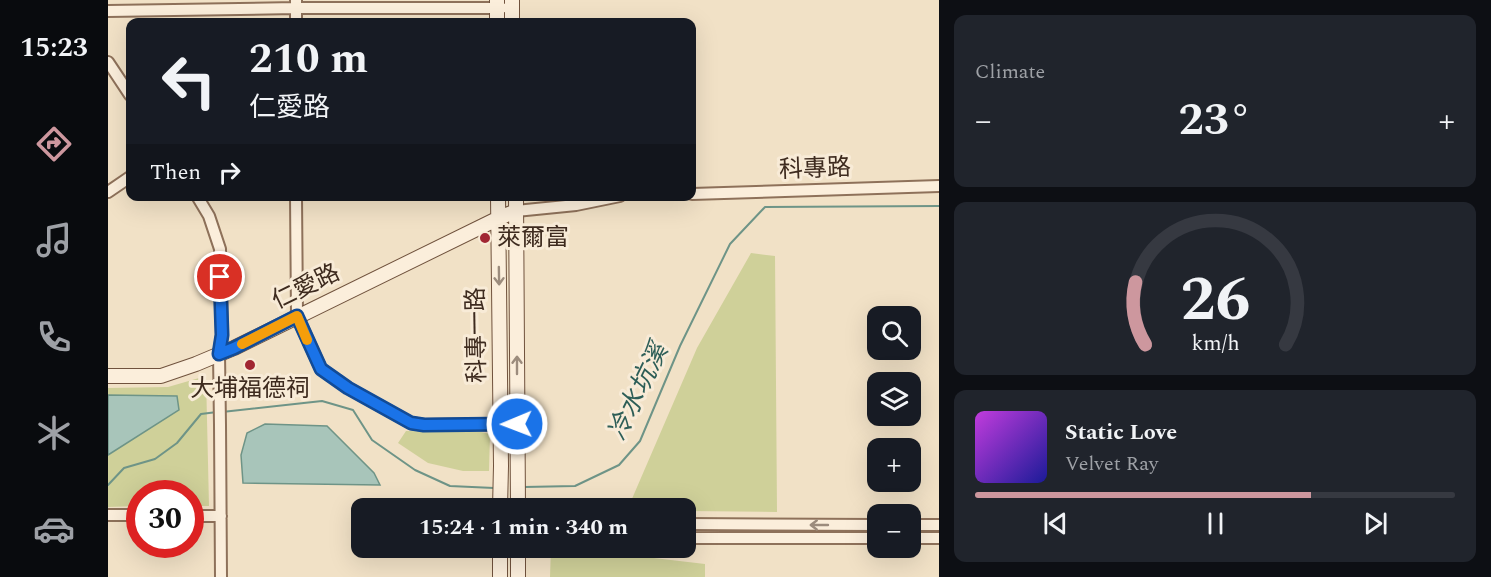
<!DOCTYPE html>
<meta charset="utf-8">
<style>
:root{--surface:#171b24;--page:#20242c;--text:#f1f3f6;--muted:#9ea1a6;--line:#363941;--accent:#cd979e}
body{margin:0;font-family:Spectral,"Noto Sans TC",serif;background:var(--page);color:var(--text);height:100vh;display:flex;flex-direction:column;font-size:22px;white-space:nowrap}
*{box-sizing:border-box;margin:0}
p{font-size:20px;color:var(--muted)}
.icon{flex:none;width:33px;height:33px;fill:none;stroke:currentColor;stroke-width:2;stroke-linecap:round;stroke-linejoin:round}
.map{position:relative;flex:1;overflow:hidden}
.panel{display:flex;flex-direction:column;gap:15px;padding:15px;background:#0d0f14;width:552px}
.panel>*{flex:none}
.guide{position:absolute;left:18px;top:18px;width:570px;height:183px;border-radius:12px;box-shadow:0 6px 24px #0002;background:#171b24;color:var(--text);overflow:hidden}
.fabs{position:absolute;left:759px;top:306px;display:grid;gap:12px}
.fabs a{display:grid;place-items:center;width:54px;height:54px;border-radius:12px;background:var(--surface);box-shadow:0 6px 24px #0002;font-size:30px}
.speed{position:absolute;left:18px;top:480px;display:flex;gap:12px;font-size:30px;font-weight:700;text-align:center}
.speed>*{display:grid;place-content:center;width:78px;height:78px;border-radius:50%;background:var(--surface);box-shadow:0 6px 24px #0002;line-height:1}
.speed .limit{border:9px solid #d22;background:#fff;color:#111}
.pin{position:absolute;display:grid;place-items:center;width:51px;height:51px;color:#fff;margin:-26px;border:3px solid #fff;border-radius:50%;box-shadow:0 2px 6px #0007}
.me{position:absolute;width:66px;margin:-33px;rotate:269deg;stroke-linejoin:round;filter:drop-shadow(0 0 4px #0008)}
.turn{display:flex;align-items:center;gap:21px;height:126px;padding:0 24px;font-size:27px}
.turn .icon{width:78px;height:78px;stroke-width:2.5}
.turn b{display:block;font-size:42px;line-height:51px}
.then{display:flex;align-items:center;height:57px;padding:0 24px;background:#0003;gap:12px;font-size:22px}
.big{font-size:45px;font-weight:700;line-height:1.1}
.panel .tile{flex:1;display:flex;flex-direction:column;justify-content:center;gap:9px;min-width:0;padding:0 21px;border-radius:12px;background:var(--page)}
.panel .dial{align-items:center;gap:0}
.dial svg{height:156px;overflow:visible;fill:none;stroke:var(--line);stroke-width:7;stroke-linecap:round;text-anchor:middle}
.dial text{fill:var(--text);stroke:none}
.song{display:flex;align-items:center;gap:18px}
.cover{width:72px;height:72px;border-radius:9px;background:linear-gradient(135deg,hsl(290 70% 55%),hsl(240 70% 35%))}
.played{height:6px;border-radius:3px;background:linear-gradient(90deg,var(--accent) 70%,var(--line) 70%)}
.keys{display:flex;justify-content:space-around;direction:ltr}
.heat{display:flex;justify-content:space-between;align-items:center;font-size:33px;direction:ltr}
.trip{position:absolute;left:243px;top:498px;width:345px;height:60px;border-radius:12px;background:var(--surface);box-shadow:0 6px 24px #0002;font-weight:700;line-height:60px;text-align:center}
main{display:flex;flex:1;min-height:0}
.menu{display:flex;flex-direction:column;width:108px;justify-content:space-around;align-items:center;background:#090b0e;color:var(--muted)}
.menu .icon{width:42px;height:42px}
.menu .selected{color:var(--accent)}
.menu b{font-size:27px;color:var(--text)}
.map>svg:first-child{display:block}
.green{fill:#cfd099}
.water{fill:#a8c5ba;stroke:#6e9487;stroke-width:1.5}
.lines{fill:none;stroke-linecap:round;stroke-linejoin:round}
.stream{stroke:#6e9487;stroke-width:2}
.street-casing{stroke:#8e715a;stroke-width:14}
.secondary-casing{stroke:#70523d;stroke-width:16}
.street{stroke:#fbeedb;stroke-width:10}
.secondary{stroke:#fbeedb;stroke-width:14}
.oneway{stroke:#9c8c7d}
.route-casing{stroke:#114b97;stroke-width:15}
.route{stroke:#1a73e8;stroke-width:10}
.slow{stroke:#f59e0b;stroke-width:10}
.poi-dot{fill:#a12632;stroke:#f8ebd7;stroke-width:2}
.labels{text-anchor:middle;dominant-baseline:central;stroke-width:6;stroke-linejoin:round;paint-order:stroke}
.street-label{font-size:24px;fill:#3e2b1f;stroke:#f8ebd7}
.poi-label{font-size:24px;fill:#3e2b1f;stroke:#f8ebd7;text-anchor:start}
.water-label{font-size:26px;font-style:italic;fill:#2d5e57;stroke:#f8ebd7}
</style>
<main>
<nav class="menu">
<b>15:23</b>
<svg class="icon selected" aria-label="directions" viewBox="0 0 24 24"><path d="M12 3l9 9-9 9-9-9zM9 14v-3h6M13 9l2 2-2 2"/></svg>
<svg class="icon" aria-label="music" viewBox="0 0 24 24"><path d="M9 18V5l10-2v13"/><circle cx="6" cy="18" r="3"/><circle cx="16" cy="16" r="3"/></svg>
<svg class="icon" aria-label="phone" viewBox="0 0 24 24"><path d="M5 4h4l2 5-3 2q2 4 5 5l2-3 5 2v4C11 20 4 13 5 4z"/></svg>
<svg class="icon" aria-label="climate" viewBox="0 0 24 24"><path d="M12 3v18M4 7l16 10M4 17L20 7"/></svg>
<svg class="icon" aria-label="car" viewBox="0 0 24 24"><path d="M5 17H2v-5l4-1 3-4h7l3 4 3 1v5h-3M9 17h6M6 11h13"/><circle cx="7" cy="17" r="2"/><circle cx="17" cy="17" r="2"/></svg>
</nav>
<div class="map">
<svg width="831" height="577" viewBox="0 0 831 577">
<rect width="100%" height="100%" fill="#f1e1c6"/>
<path class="green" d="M643 253 667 256 669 512 578 511V508H520L589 348Z
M98 376 101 506H83L82 494H32L31 506 0 507V388L60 387Z
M298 431 373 432 382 434 381 471H355L320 463 290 443Z
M443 548H460L597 564V577H442Z"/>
<path class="water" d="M0 395 69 396 71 410 0 455Z
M157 424 219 426 266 473 272 485 135 483 133 455 139 433Z"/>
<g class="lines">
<path class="stream" d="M114 412 214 401 245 410 264 440 307 470 342 486 386 488
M0 485 16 468 47 459 69 443 93 414 109 412
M416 487 467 486 511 465 532 441 572 346 622 244 657 207 831 206"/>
<defs>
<path id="street" d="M0 11 188 8H394
M188 22V0
M0 62 22 95
M0 192 22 177
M584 194 831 186
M89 196 101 216 112 249 114 335 111 354 112 425 113 577
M188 196 189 316 213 369 240 388 303 423 316 425 409 424
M408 211 468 205 512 196
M0 515H32
M82 516H113
M578 524 770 525
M802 525H831
M578 538H770
M802 538H831"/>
<path id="secondary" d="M389 0V22
M404 0V22
M390 196 393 466 392 508
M408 196 410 508
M0 376H53L88 364 126 348 391 218 408 211
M410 548V577
M392 577V548"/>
</defs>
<use href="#street" class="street-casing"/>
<use href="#secondary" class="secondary-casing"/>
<use href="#street" class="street"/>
<use href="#secondary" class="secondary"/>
</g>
<defs><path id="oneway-shaft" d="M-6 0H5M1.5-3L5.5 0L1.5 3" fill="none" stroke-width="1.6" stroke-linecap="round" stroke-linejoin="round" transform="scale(1.5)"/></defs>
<g class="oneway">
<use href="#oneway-shaft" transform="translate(391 276) rotate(89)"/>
<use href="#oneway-shaft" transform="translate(409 365) rotate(-90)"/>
<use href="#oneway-shaft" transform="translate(711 525) rotate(-180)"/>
</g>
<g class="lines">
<defs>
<path id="route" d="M112 277 114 335 111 354 126 348 189 316 213 369 240 388 303 423 316 425 409 424"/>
</defs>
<use href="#route" class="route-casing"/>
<use href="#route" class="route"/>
<path class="slow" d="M134 344 189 316 199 340"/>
</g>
<g class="poi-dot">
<circle cx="377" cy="238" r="6"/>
<circle cx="142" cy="365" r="6"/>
</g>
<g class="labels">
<g class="street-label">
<text transform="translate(707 169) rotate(-2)">科專路</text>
<text transform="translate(198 287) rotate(-26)">仁愛路</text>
<text transform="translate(369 335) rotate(-91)">科專一路</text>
</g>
<g class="poi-label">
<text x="389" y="238">萊爾富</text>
<text x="142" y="389" text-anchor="middle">大埔福德祠</text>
</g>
<g class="water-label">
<text transform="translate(530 392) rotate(-64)">冷水坑溪</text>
</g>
</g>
</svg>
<div class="fabs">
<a><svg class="icon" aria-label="search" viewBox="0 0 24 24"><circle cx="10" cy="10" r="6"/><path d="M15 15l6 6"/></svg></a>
<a><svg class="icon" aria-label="layers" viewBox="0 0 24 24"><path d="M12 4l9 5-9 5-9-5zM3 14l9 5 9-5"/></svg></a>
<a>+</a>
<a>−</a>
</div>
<div class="speed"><div class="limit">30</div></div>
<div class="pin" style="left:112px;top:277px;background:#d93025"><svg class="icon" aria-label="arrive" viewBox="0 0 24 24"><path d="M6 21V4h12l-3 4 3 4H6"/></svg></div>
<svg class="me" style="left:409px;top:424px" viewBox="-20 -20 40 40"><circle r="17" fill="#1a73e8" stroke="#fff" stroke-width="3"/><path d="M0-11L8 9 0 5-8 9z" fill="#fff"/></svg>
<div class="trip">15:24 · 1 min · 340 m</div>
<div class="guide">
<div class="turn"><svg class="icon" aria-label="left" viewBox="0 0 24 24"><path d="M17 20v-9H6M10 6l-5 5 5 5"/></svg><div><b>210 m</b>仁愛路</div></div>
<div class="then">Then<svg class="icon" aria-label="right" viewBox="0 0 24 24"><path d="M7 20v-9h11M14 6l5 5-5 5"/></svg></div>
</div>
</div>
<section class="panel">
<div class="tile"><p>Climate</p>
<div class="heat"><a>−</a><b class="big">23°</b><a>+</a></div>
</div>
<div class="tile dial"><svg viewBox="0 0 100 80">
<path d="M14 69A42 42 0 1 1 86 69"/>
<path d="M14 69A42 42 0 0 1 9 37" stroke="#cd979e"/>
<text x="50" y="56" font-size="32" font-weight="700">26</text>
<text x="50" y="72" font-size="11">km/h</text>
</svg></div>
<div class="tile">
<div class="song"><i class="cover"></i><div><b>Static Love</b><p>Velvet Ray</p></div></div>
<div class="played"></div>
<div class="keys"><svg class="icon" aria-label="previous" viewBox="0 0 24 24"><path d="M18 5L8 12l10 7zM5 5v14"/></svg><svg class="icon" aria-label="pause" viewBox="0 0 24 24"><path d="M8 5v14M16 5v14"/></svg><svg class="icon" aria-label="next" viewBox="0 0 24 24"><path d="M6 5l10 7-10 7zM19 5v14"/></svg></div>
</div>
</section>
</main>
